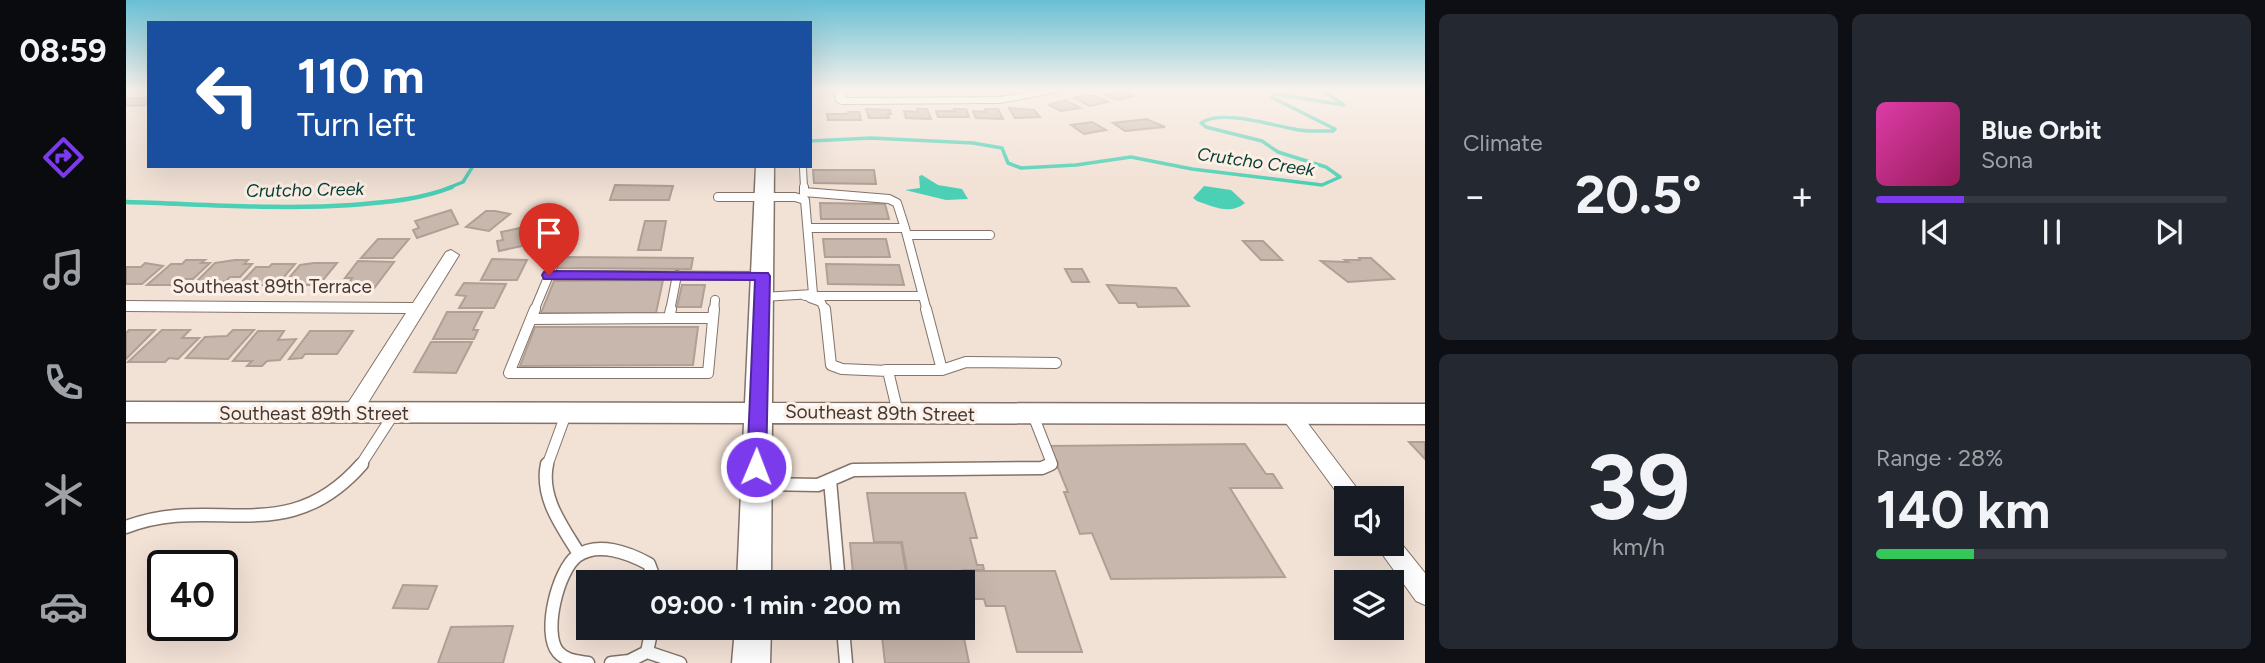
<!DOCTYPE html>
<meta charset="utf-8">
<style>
:root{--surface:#171b24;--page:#242831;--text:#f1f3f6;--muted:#9ea1a6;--line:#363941;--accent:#7c3aed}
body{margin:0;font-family:Figtree,sans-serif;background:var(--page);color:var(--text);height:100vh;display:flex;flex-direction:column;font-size:26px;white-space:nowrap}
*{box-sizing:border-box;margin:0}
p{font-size:23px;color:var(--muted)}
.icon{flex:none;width:38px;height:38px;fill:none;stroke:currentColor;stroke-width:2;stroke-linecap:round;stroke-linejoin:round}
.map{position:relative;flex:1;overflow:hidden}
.panel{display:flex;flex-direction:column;gap:14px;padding:14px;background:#0d0f14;width:840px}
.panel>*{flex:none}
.top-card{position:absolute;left:21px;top:21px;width:665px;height:147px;border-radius:0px;box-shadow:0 7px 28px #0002;background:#1a4fa0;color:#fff;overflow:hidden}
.tools{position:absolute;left:1208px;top:486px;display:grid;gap:14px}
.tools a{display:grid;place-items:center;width:70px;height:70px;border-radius:0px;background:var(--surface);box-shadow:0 7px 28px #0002;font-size:35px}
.speed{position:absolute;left:21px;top:550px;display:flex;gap:14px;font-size:35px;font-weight:700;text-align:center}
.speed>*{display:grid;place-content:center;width:91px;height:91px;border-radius:50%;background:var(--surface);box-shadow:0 7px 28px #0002;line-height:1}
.speed .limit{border:4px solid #111;border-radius:10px;background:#fff;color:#111}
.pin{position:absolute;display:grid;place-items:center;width:60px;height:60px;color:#fff;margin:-72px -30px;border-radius:50% 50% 50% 0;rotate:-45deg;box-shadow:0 0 7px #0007}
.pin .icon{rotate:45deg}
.me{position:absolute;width:77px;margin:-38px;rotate:1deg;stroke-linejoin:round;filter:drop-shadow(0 0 5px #0008)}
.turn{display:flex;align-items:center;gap:24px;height:147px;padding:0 35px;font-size:32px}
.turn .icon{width:91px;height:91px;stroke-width:2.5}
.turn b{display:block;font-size:49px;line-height:60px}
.big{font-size:52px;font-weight:700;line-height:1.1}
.panel .widget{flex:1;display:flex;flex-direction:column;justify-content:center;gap:10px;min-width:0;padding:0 24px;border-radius:10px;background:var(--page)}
.panel .dial{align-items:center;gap:0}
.dial b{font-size:91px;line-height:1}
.song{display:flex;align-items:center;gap:21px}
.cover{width:84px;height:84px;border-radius:10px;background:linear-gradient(135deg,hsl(320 70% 55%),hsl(330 70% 35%))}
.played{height:7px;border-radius:4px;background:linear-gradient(90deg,var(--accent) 25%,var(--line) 25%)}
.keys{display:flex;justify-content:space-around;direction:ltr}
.heat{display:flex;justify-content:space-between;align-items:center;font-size:38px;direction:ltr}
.charge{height:10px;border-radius:5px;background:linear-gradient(90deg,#34c759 28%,var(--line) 0)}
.panel .tiles{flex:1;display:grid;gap:14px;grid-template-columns:repeat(2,1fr)}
.trip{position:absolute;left:450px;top:570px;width:399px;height:70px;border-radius:0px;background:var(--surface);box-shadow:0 7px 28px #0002;font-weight:700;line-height:70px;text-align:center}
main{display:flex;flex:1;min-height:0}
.tabs{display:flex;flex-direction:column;width:126px;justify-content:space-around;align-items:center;background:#090b0e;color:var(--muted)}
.tabs .icon{width:49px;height:49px}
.tabs .selected{color:var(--accent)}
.tabs b{font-size:32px;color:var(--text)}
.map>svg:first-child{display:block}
.water{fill:#4bcfb5}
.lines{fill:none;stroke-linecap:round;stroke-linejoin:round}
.stream-far1{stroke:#4bcfb5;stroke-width:3.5}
.stream{stroke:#4bcfb5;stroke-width:4.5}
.building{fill:#c8b7ac;stroke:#b09f94;stroke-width:2}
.lane-far3-casing{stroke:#837369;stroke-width:8}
.lane-far2-casing{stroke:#837369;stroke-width:10}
.lane-far1-casing{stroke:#837369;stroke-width:12}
.lane-casing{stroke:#837369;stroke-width:15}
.street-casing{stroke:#837369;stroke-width:2}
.secondary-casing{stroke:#837369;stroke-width:3}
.lane-far3{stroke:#fff;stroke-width:6}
.lane-far2{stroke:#fff;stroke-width:8}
.lane-far1{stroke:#fff;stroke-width:10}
.lane{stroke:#fff;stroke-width:12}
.street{fill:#fff;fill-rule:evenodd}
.secondary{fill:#fff;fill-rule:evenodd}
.route{fill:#7c3aed;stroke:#51269a;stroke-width:2}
.labels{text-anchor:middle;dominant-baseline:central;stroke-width:6;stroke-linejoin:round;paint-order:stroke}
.far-water-label{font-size:18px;font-style:italic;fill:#003e34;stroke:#fdefe5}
.street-label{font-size:19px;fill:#403935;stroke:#fdefe5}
</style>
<main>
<nav class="tabs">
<b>08:59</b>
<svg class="icon selected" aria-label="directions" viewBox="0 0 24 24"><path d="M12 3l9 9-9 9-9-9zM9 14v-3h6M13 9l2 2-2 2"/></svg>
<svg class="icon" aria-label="music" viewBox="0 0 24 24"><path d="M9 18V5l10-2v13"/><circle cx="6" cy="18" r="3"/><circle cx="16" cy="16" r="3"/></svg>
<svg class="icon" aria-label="phone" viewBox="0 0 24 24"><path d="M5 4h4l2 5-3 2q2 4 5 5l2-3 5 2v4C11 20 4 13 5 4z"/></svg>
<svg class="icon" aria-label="climate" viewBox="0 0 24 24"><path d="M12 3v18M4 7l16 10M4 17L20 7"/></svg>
<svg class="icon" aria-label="car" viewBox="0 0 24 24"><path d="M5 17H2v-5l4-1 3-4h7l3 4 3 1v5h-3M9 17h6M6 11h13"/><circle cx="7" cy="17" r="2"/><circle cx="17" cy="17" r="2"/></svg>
</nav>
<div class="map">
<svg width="1299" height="663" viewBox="0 0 1299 663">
<rect width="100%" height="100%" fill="#f2e1d5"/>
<path class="water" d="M796 175 812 185 836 189 842 199 820 200 779 190 794 188 793 176Z
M1078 186 1105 190 1119 203C1104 215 1088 207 1071 201L1067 198Z"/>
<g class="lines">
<path class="stream-far1" d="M684 141 745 138 847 143 876 148 882 163 895 168 950 165 1005 157 1066 169 1196 185 1214 177 1200 167 1152 152 1136 141 1080 127 1075 123C1096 109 1144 125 1168 129 1180 132 1194 131 1207 131L1209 129 1145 97 1150 94 1218 105 1197 91
M322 188 337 182 347 166"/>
<path class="stream" d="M0 202C75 204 151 210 226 205 261 202 293 200 326 187"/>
</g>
<path class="building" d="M987 91H998L1008 96 991 100 979 95 989 92Z
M956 96H970L982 102 964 106 948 98Z
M0 98H23V105L0 106Z
M939 100 954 108 935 111 923 105Z
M883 108 908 110 914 117 889 118Z
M740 109 764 110 765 114H762L763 118H743Z
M791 109H801L805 119 780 118 778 111 792 112Z
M828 109H840L843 117H812L810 111H829Z
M859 109H872L877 119 850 118 847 111 860 112Z
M722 112H733L735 120H702L701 114H722Z
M1020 119 1039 127 999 131 987 123Z
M966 122 980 130 958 134 945 125Z
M687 170H748L750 184 688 183Z
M489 185 547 186 543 200H484Z
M694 203 759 204 763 219H695Z
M325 210 332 224 291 238 287 230 293 228 289 221Z
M360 211H369L384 214 363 231 340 227Z
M519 221H540L535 250H512Z
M409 225 415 242 373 251 371 241 377 240 375 232Z
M252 239H283L267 258H235Z
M697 239H760L764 257H699Z
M1117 241H1137L1156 260H1135Z
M435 257 567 258 565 269 430 268Z
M1233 258H1245L1268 279 1222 282 1195 261 1222 262 1219 260H1234Z
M366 259 401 260 391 280H355Z
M60 260H79L75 263H84L67 279H53L47 285H21L45 264H56Z
M109 260H122L118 264H126L114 277H104L100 281 90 282 87 285H67L89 263Z
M232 261 268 262 246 291H230L235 284H222L226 278H219Z
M19 263 37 266 16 284H0V267H15Z
M188 263H211L193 285H157L174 265Z
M146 264H169L151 285H113L130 267H143Z
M700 264 773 265 778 285 702 284Z
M939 269H956L963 282H946Z
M537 280 530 313H415L428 281Z
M338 283 380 284 368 308H333L340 296 330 295Z
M556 285H579L575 307H551Z
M981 285 1050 288 1063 306 1012 307 1010 303H993Z
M321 312H356L347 330H352L348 339H307Z
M409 327H572L567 365 394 366Z
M3 330H29L0 359V333Z
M36 330H64L56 338H73L52 359 43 358 39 362H2Z
M107 330H128L102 359 60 358 79 337 101 336Z
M132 331H158L152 340 170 339 154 360 141 361 136 366H121L126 361H107Z
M184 331H227L211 354H179L176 358 163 359Z
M305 342H346L330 373 288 372Z
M1283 442H1299V459Z
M1119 444 1140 474H1147L1156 488H1104L1159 577 985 579 966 533 954 534 938 492H942L923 446Z
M741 493H839L851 538H844L851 565H857L858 570H837L843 596H836V583H783L776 542H748Z
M724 543H775L782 583H728Z
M839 571H929L956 652H891L879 606H860L858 599H845Z
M277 585 311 586 302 609 267 608Z
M387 626 377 663H312L325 627Z
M755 628H836L843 663H759Z"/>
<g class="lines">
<defs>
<path id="lane-far3" d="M677 168 678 188"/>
<path id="lane-far2" d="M678 187V194
M678 192 763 199 771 203 779 228
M592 197H669L679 200 687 294 637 297
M682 228H779L797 296
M781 235H864
M429 262 423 275 635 276
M679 296H797L801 311
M684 298 695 302 699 311
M408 311 423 275
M544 311 551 275
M588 311 589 300"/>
<path id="lane-far1" d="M409 309 383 373H582L588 309
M699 309 705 365 716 369 762 371 772 413
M543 318H587
M405 319 543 318 545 309
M759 370H816L800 309
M816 370 840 362 930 363
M907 415 925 461 922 466
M234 466 267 415
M421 466 440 414"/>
<path id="lane" d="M421 464C414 498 436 526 453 554
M704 480 713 583
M635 484 692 485 727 470 916 468 925 464
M0 527C88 493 160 551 236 464
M717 628 720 663
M521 652 554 663
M462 663C451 661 440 661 432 652 416 633 432 570 451 556 472 541 503 553 523 564L530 583
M485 663 503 661 521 652 526 628"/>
<path id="street" d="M708 91H718L720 98 874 97 909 91H938L874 103 715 104 710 101Z
M325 250 333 255 232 419 225 421 218 419 215 414 280 313 0 311V301L287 303 320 252Z
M1164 407 1171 409 1239 499H1220V505L1157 419 1154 414 1157 409Z
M1265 535 1270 537 1299 573V605L1290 601 1254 551 1250 544H1265Z"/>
<path id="secondary" d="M630 166H648L646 403 1299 404V424L646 423 645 583H611L618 423 0 422V402L619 403Z
M609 628H645L644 663H606Z"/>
</defs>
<use href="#lane-far3" class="lane-far3-casing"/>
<use href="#lane-far2" class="lane-far2-casing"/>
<use href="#lane-far1" class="lane-far1-casing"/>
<use href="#lane" class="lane-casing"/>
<use href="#street" class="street-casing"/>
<use href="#secondary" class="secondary-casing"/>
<use href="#lane-far3" class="lane-far3"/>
<use href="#lane-far2" class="lane-far2"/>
<use href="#lane-far1" class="lane-far1"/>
<use href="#lane" class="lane"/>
<use href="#street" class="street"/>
<use href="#secondary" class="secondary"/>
</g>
<linearGradient id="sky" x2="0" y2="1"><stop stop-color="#69bfd4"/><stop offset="0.49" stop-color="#f9f2ec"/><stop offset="1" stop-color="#f9f2ec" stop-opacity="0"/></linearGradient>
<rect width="1299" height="184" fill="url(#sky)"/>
<path class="route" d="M423 271 642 273 644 276 640 467 637 472 630 475 623 472 621 467 629 280 418 279 416 275 418 272Z"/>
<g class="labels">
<g class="far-water-label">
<text transform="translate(1130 162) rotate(8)">Crutcho Creek</text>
<text transform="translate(179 190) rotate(-1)">Crutcho Creek</text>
</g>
<g class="street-label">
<text x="146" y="286">Southeast 89th Terrace</text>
<text x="188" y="413">Southeast 89th Street</text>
<text transform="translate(754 413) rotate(1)">Southeast 89th Street</text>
</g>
</g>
</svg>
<div class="tools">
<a><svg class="icon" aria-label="sound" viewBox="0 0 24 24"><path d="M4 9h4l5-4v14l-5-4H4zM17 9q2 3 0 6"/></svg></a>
<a><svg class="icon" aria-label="layers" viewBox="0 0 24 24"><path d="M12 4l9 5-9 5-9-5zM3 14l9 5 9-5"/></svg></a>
</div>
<div class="speed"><div class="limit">40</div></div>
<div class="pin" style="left:423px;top:275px;background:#d93025"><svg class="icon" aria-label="arrive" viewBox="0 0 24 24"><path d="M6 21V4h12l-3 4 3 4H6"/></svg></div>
<svg class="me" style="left:630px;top:467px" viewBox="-20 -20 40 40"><circle r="17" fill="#7c3aed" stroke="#fff" stroke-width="3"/><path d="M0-11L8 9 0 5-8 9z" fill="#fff"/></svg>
<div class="trip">09:00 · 1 min · 200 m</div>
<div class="top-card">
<div class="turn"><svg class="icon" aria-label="left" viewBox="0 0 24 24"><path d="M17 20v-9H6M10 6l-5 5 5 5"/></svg><div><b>110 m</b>Turn left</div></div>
</div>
</div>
<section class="panel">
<div class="tiles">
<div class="widget"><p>Climate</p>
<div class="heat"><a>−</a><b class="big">20.5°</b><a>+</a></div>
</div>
<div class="widget">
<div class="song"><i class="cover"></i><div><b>Blue Orbit</b><p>Sona</p></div></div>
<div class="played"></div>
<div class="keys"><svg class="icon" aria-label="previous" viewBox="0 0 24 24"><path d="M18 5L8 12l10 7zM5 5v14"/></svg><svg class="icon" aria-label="pause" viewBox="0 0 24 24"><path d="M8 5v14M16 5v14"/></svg><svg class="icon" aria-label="next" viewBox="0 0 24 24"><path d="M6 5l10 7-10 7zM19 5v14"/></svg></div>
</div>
<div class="widget dial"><b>39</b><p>km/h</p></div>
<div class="widget"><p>Range · 28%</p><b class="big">140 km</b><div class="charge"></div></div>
</div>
</section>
</main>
